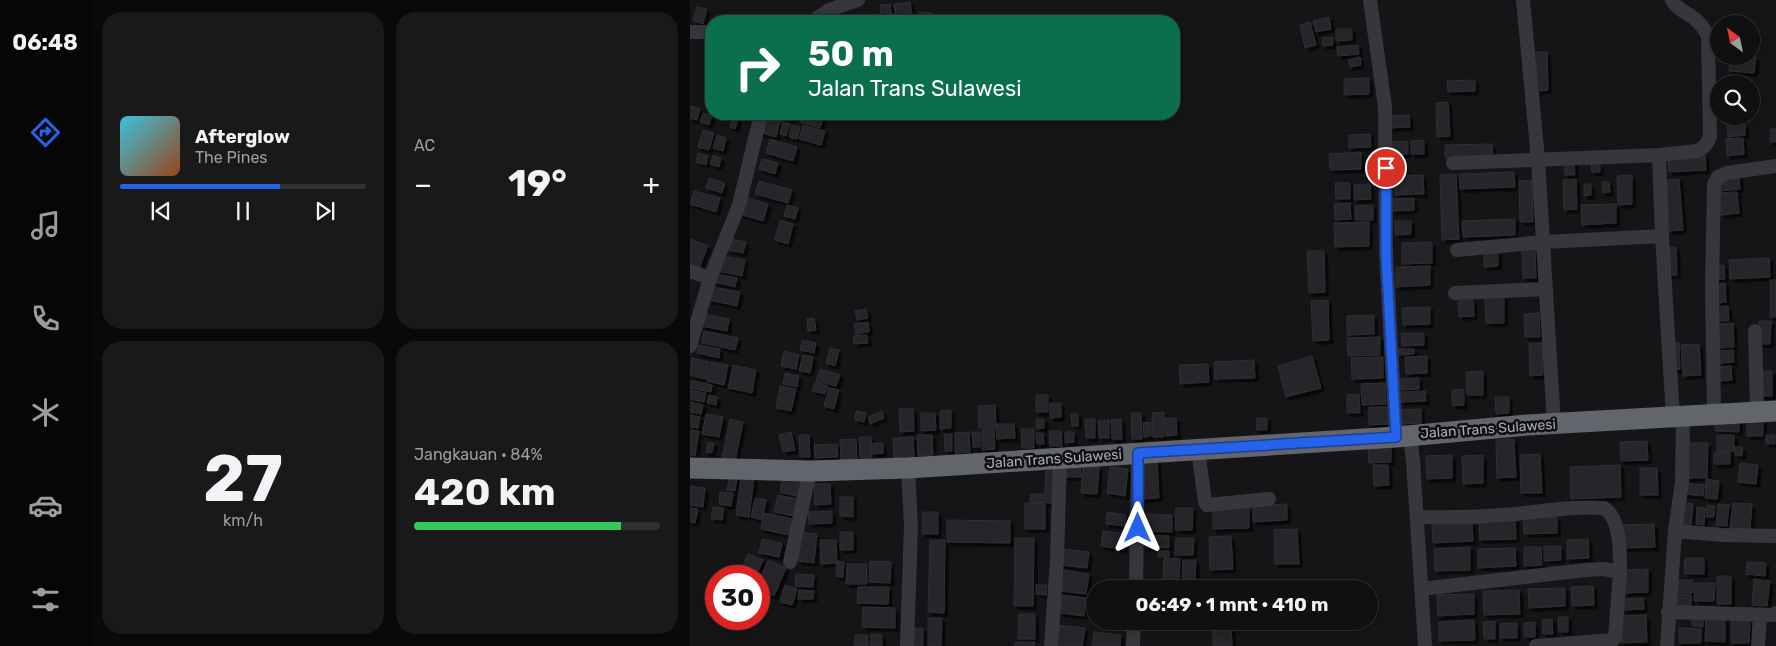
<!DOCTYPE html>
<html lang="id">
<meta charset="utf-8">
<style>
:root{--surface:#101011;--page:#19191a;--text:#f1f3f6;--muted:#9c9d9f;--line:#303031;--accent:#2563eb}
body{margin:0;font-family:Rubik,sans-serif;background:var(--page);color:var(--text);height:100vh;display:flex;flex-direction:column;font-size:19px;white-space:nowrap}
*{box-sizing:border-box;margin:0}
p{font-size:16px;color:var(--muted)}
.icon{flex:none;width:28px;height:28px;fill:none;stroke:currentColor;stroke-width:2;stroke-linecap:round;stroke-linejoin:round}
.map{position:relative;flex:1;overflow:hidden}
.side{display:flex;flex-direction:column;gap:12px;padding:12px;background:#090909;width:600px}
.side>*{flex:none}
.hud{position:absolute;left:15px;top:15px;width:475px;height:105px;border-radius:20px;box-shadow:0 2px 8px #0003,0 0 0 1px var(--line);background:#0b6e4f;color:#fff;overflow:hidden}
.needle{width:32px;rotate:327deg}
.controls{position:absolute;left:1020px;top:15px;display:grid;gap:10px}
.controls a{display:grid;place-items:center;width:50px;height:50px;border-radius:50%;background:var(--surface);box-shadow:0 2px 8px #0003,0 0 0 1px var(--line);font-size:25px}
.speed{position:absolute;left:15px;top:565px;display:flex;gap:10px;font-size:25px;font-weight:700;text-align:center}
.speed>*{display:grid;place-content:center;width:65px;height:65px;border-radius:50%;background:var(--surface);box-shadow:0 2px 8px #0003,0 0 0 1px var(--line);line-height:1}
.speed .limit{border:8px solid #d22;background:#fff;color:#111}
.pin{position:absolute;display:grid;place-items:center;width:42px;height:42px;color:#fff;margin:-21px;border:2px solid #fff;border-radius:50%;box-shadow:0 1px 5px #0007}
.me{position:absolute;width:55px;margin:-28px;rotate:0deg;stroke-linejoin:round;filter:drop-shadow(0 0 4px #0008)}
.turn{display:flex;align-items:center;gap:18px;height:105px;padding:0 20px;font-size:22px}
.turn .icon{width:65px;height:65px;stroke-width:2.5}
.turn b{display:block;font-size:35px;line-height:42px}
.big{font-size:38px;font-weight:700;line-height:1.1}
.side .tile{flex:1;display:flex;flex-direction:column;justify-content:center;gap:8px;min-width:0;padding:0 18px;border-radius:20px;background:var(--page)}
.side .dial{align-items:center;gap:0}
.dial b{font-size:65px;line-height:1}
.song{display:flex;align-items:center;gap:15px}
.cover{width:60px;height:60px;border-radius:8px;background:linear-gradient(135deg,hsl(190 70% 55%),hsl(20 70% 35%))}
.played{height:5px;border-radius:2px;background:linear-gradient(90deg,var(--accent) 65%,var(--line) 65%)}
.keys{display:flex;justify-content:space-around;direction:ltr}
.heat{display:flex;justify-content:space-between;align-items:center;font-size:28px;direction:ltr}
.charge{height:8px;border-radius:4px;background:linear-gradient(90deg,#34c759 84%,var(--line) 0)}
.side .tiles{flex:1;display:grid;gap:12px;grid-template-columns:repeat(2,1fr)}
.trip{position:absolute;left:396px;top:580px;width:292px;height:50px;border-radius:25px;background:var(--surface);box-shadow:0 2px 8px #0003,0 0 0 1px var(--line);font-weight:700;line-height:50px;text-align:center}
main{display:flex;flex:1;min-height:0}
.tab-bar{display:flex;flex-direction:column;width:90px;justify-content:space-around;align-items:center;background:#060607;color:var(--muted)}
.tab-bar .icon{width:35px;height:35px}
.tab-bar .selected{color:var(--accent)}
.tab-bar b{font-size:22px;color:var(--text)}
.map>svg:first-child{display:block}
.building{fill:#28282b;stroke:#2f2f33;filter:url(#shadow)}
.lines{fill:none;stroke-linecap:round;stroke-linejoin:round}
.minor{stroke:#36373c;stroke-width:14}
.highway{stroke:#62656c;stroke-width:21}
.route-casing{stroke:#184099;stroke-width:12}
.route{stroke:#2563eb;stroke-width:9}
.labels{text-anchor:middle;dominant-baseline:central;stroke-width:5;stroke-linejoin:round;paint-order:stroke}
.street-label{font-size:14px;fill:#a7acb6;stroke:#101012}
</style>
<main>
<nav class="tab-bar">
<b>06:48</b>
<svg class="icon selected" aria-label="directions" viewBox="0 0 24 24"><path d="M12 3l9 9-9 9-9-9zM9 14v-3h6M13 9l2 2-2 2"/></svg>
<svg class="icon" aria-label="music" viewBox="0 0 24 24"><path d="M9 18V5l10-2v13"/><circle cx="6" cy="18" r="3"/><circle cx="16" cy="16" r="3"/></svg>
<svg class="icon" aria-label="phone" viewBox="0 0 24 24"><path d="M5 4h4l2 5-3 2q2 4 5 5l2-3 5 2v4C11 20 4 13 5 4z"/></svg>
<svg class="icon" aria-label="climate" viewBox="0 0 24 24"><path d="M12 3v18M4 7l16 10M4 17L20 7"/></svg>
<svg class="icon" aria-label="car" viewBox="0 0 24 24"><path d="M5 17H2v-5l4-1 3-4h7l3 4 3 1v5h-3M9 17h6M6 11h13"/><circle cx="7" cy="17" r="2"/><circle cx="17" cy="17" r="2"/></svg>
<svg class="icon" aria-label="filters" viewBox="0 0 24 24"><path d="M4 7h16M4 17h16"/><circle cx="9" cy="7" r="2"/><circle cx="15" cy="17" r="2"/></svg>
</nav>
<section class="side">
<div class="tiles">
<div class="tile">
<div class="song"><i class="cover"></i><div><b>Afterglow</b><p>The Pines</p></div></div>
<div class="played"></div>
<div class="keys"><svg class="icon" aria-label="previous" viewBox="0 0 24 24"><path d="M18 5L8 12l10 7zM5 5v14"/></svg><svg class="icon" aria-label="pause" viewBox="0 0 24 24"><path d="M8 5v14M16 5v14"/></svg><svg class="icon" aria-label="next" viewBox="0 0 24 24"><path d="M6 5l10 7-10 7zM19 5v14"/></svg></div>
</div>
<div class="tile"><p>AC</p>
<div class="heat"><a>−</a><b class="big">19°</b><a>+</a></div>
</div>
<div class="tile dial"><b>27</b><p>km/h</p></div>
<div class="tile"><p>Jangkauan · 84%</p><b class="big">420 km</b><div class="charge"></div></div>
</div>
</section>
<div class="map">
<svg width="1086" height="646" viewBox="0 0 1086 646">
<defs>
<filter id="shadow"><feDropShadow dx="3.5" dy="3.5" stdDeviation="0" flood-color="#0009"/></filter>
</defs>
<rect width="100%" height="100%" fill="#151517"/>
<path class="building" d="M220 2 223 21H206L204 4Z
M200 4 202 20 191 21 190 5Z
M7 7 17 9 13 24 3 21Z
M229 12 243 13V21H229Z
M639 17 641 29 626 32 623 21Z
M620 22 626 45 615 48 610 25Z
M646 29H662V40L646 41Z
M642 37 643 45 633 46 632 38Z
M668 45 669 54 648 56 647 47Z
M846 52H857L858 90 847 91Z
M1040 56 1066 57 1064 73 1039 71Z
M670 57 671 65 660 67 658 60Z
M679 78V94L654 95V79Z
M785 80V91L758 92 757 81Z
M758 102 760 136 747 137 746 103Z
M0 106 10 109 7 120 0 118Z
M13 113 22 115 19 125 10 122Z
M80 114H103L101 120Z
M113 114H123L133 117 130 128 111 122Z
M719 115 720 127 699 128 698 116Z
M72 116 90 121 86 137 68 132Z
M43 117 48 119 45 129 40 127Z
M93 122 100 124 96 136 90 134Z
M1055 124V135L1038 137 1037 125Z
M102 125 110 127 107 139 99 137Z
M113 125 135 131 131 145 109 139Z
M1080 129H1086V142H1080Z
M13 130 24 133 19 150 8 147Z
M680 134 681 147 659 148V135Z
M27 135 36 138 33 151 23 148Z
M1053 138 1054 154 1037 156 1036 139Z
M80 139 107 147 103 161 76 153Z
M734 140V154H721V141Z
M718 141V154L701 155 700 142Z
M802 144 803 156 755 158V145Z
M671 152V169L640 170 639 154Z
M8 153 18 156 16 165 6 162Z
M23 155 31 158 29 167 20 164Z
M1015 155 1016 170 979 172 978 157Z
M72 159 88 163 85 174 69 169Z
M874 162H884L885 175H875Z
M910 164V172H902L901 165Z
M824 172 825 187 770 189 769 174Z
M766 174 769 239 752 240 750 175Z
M733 175 734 194 705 195 704 176Z
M942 175V204L928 205 927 176Z
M1049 176 1050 189 1030 191 1029 177Z
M19 178 35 183 32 193 16 188Z
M886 179 887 209 874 210 873 180Z
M989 179 993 230 979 231 976 180Z
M842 180 843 222H830L829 181Z
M69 181 102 190 98 203 65 194Z
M912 182H919L920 192 913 193Z
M645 183H660V199H646Z
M680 184 681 199 664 200V185Z
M894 184H901V195L894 196Z
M4 191 30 198 26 212 0 204Z
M1047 192 1049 213 1031 215 1029 193Z
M54 197 78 204 73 221 49 214Z
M724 198V210L702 211V199Z
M660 203 661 219 645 220 644 204Z
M926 204V223L892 225 891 205Z
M97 205 108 208 105 219 94 216Z
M683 205V220H665V206Z
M825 219V235L773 237 772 221Z
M90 220 103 224 98 244 85 240Z
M705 221H721V234L705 235Z
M679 222V246L645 247 644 223Z
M0 239 18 246 9 268 0 264Z
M41 239 56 242 53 253 38 250Z
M742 242V263L712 264V243Z
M986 247 987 275H975L973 248Z
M832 250H845L846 278H833Z
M617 251H634L635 292 619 293Z
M808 251V266L794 267V252Z
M32 256 55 260 52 276 28 271Z
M1079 258 1080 277 1040 279 1039 260Z
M1034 265 1035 279 1025 280 1024 266Z
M740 266V285L706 287V267Z
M26 274 47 278 45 287 24 282Z
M1080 280H1086V317H1080Z
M1035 283 1036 302 1027 303 1026 284Z
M22 287 50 292 47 306 19 300Z
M814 296V323H796L795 297Z
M638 300 639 340 623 341 621 301Z
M783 300 784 316 769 317 768 301Z
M1038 306 1039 321H1027L1026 307Z
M740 307V324L713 325 712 308Z
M176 309 178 318 167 320 165 311Z
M849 313 850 337H835L834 314Z
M14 314 39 319 37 331 11 326Z
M684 315V334L657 335V316Z
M124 318 126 330 118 331 117 319Z
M1069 321H1081L1080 344H1068Z
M178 322 179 332 166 334 164 324Z
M1043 323 1044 347 1029 348 1028 324Z
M14 331 48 338 45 350 12 343Z
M711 333H734V345L712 346Z
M177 335 178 343 164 344 163 336Z
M690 337V355L658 356 657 338Z
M112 340 126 343 124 353 110 350Z
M839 343H852L853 375 840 376Z
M980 343H989L990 369 982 370Z
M1009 344 1011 375 993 376 991 345Z
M8 345 30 349 29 358 7 353Z
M140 348 149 350 145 366 136 363Z
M708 349H724V354L708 355Z
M1043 350 1044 362 1030 363 1029 351Z
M94 351 109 355 106 369 91 366Z
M113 355 123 357 120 373 109 371Z
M622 356 631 388 596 397 588 366Z
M737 356V373L716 374 715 357Z
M693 357V378L662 379 661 358Z
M2 358 19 362 16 379 0 375Z
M564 360 565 378 525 379 524 362Z
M21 362 38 365 34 385 17 381Z
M518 364 519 382 490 384 489 365Z
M43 365 66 370 62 393 38 388Z
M1041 366 1042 380 1029 381 1028 367Z
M130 369 150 375 146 386 126 381Z
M793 371V395H777L776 372Z
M1069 371H1082V396H1069Z
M95 373 109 376 107 387 93 384Z
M729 378V389L709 390V379Z
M1 381 22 385 21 392 0 388Z
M125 382 138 386 135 394 122 391Z
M695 383 696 404 672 405 671 384Z
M90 386 106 389 101 411 86 408Z
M139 388 149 390 144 409 134 406Z
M774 389V405L762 406V390Z
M0 390 16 393 14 402 0 399Z
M735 391 736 401 711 402V392Z
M669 394 670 413H657V395Z
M19 395 27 397 26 405 17 403Z
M346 395H358V412H346Z
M805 397H819V413L806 414Z
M0 402 13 405 11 414 0 412Z
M360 403H371V417L360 418Z
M305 405 306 428H289L288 406Z
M679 407H699V424L679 425Z
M209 409H223L224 431 210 432Z
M731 409V423L711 424V410Z
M261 410V428L250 429V411Z
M166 411 176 413 174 422 165 420Z
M192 411 194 418 180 424 178 417Z
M474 412V437H463L462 413Z
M231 413H245L246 430 231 431Z
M441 413H451L452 439H442Z
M16 414 33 417 29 437 12 434Z
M381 414H388V426H382Z
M0 415 10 417 8 428 0 427Z
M475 418H486L487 435 476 436Z
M566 418H577V430H567Z
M1025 418 1049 419V432L1025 431Z
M40 419 53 422 45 461 32 458Z
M346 419H354V428L347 429Z
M395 419H405V438H396Z
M431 419 432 439H422L421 420Z
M419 420V438H409L408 421Z
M1057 420H1073V436H1057Z
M461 422V436L454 437 453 423Z
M306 424H324L325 438 307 439Z
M304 429 305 449 292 450V430Z
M331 429H344V448H332Z
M0 430 9 431 5 456 0 455Z
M359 431H371L372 446H360Z
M101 432 105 450 93 452 89 435Z
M279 432 280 452 265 453V433Z
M282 432H290V447H283Z
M375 432H384V442L375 443Z
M346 433H353L354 444H347Z
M254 434H262V451H255Z
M109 435H119L120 457H110Z
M227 435H242L243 455 228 456Z
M1027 435H1044V451H1027Z
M1076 435H1085V444H1076Z
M169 437H181L182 458H170Z
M223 437 224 458H204L203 438Z
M166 439 167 460H151L150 440Z
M824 439 826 477 807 478 806 440Z
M957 441 958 460 931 461 930 442Z
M18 442 24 443 22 453 16 452Z
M183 443H193V453L183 454Z
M997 443H1018L1017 478H997Z
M147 444 148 457 125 458 124 445Z
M701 445V462L679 463 678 446Z
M1045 447H1053L1052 456 1045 455Z
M1024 452H1040V464H1024Z
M850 454 852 493H831L830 455Z
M762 455V478L737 479 736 456Z
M793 455V483L773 484 772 456Z
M467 460 469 498 451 499 450 461Z
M390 462 391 477H374V463Z
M1050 463 1068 465 1066 484 1048 482Z
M683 465H698L699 485 684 486Z
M930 465 931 497 881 499 880 467Z
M393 466 409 467 407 494 391 493Z
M420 467 438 469 435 496 417 493Z
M950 468H967L968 495H950Z
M356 471H363L362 503 340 502V494H355Z
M94 473 114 477 110 497 90 492Z
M40 476 47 478 45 491 37 490Z
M51 477 64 478 59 517 46 515Z
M1016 479 1029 481 1027 499 1015 498Z
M994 483 1014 485 1013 496 993 494Z
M124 484H140L141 504 125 505Z
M0 486 15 488 13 507 0 505Z
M30 492 43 493 41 506 29 504Z
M88 495 108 499 104 516 84 512Z
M150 497H163V517L150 516Z
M65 498 76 500 72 520 61 517Z
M335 503 355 504V529H335Z
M994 503 1003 504 1001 525 992 524Z
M1043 503 1062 504 1060 530 1040 528Z
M597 504V520L563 522V506Z
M1028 504 1039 505 1037 526 1026 525Z
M1017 505 1025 506 1024 517H1016Z
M23 507 34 508 32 520 21 519Z
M1007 507 1015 508 1014 525 1006 524Z
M0 508 8 509 5 523 0 522Z
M486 508H503L502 530H485Z
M559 508V528L523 529V509Z
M142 511V523L119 524 118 512Z
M233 512H248V534H232Z
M417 512 436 515 435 526 416 524Z
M74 513 103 519 99 535 71 529Z
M456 514 482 515V532L455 531Z
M867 517V533L834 534 833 518Z
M825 519 826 539 790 540 789 521Z
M257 520 320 521V543L257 542Z
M782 522 783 541 743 543 742 523Z
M964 524 965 547 934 548 933 525Z
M607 529 609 564H585L584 530Z
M413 531 435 534 433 549 411 546Z
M110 532 127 534 124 563 108 561Z
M150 532H163V550H150Z
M455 535 479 536V548L455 547Z
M541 536 543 569 520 570 519 537Z
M325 538H344L343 606H324Z
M486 538H504L503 555H485Z
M72 539 92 543 89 557 69 553Z
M898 539 899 558 877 559V540Z
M130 540H146L147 563 131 564Z
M240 540H255L254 613 238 612Z
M854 546H871V560L854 561Z
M780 547V570L745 571 744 549Z
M834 547H851L852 565 834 566Z
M825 548 826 566 788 568V549Z
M372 549 399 552 397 568 370 565Z
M468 551H479V557H468Z
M58 554 73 560 67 574 52 568Z
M474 558 490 559 489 580H473Z
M995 558H1014V574H994Z
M78 560 96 568 84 596 69 590V582Z
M493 560H506L505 579 492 578Z
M147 561 154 562 153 577 146 576Z
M180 561 201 562 200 583 179 582Z
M1057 562 1076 563 1075 576 1056 574Z
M157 564H177V584H156Z
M958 569V592L934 593 933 570Z
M372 570 399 574 396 594 370 591Z
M106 574 124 575 123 587 105 586Z
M1027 576H1041V604H1027Z
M1064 579 1080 581 1077 606 1062 605Z
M985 580H1003V593H984Z
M411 582 436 585V589H410Z
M459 582 484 583V589H459Z
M1005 583H1025L1024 601H1004Z
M95 585 107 589 102 605 90 602Z
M346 585H357L356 595 346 594Z
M903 586 904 605 882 606 881 587Z
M168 587H199L198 604 167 603Z
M875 588V606L839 608 838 589Z
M109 590 124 591 123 599H108Z
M829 590 830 614 794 615 793 591Z
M784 594V614L748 616 747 595Z
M982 594 1001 595V606L982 605Z
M372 595 396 598 394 616 370 613Z
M953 598 954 609 934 610V599Z
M173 607 205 608V628L172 627Z
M329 614H345V639H328Z
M956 615 957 642 931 643 930 616Z
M1016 615H1035V642L1015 641Z
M868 617H878V632H869Z
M238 618H252L251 646H238Z
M1002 618H1013V627L1002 626Z
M862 619 863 634H853L852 620Z
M784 620 785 640 749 641V622Z
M1041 620H1060L1059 643H1041Z
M523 621H541L542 646H523Z
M805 621V639H794L793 622Z
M845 622V637H834V623Z
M827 623V638H810V624Z
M367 625 395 628 392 646H364Z
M220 628H233V646H220Z
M989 628 1011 629V643H989Z
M404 632 431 635 430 646H402Z
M181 634 192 635V646H180Z
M165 635H178V646H164Z
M325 642H345L344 646H325Z"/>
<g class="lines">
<path class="minor" d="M680 0 695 107 696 254 706 437
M833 0 848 159 864 424
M123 21 139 10 168 0
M0 32H21
M969 155 972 236 983 417
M763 163 969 155 1007 151C1014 148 1018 144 1020 136L1018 36C1015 30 1011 24 1005 19 997 12 987 10 982 0
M767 250 854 242 972 236
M0 271 20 278
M765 293 856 289
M1065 331 1067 412
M0 346 20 278 49 205 71 114
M1024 413 1022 288 1024 184 1028 177 1037 173 1086 166
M720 435 723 461 735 646
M508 449 515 502 517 505 579 499
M727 517C760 518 792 517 825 514 855 511 883 506 914 508 931 518 930 554 930 572
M985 531 1033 535 1086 536
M100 562 120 471
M446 589 448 453
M731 589 896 570 914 569 930 572 925 637 923 640 846 646
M978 612 1083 615 1086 613
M217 646 221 525 218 468
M361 646 367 559 370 458
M443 646 444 621
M977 646 985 531 992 482 993 417
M1068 646 1070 614"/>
<path class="highway" d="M0 468 120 471 218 468 706 437 837 425 1086 411"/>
</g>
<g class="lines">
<defs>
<path id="route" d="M448 528V453L706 437 696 254V168"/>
</defs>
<use href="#route" class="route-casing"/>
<use href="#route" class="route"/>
</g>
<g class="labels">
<g class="street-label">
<text transform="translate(798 429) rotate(-4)">Jalan Trans Sulawesi</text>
<text transform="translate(364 459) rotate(-4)">Jalan Trans Sulawesi</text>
</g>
</g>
</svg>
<div class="controls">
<a><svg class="needle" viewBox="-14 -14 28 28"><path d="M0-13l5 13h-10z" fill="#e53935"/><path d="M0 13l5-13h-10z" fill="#9c9d9f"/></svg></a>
<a><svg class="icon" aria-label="search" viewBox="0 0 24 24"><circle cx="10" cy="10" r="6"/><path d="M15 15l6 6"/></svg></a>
</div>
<div class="speed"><div class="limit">30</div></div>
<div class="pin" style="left:696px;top:168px;background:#d93025"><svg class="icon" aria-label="arrive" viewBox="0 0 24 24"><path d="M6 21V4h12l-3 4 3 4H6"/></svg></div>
<svg class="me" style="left:448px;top:528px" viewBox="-20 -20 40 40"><path d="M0-17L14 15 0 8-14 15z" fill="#2563eb" stroke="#fff" stroke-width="4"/></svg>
<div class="trip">06:49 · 1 mnt · 410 m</div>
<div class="hud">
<div class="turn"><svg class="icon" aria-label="right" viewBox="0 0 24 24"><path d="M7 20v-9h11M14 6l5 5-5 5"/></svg><div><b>50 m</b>Jalan Trans Sulawesi</div></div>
</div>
</div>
</main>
